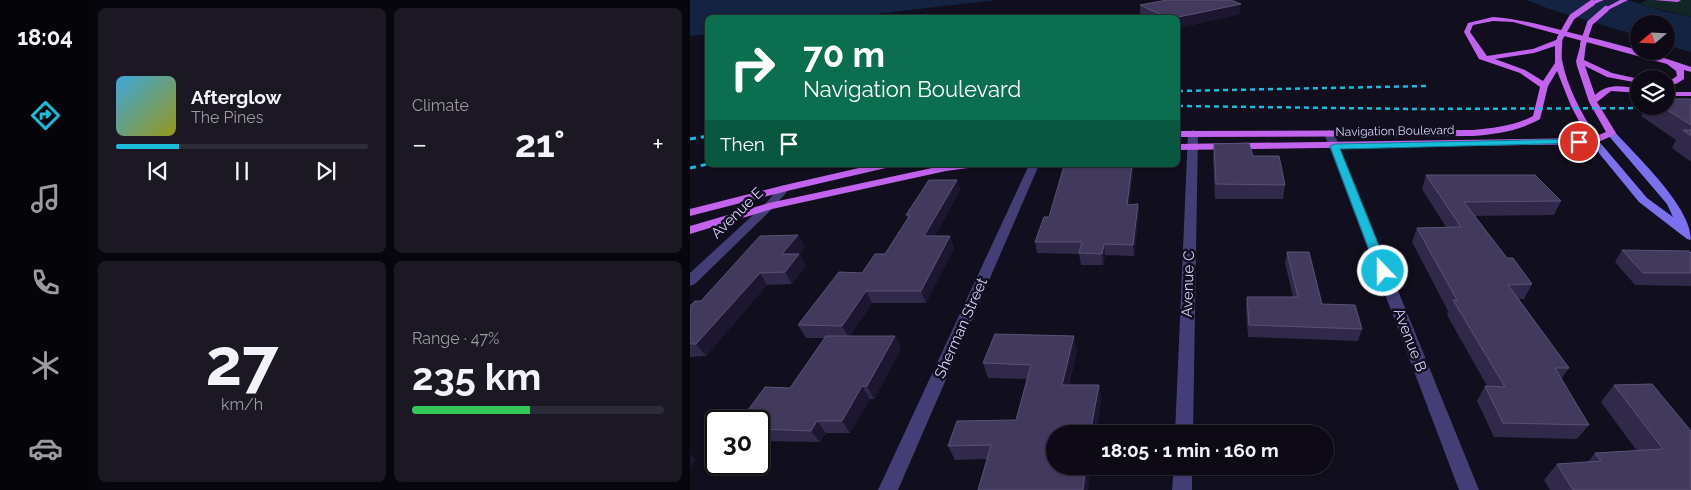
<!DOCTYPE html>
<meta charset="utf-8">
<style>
:root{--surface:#0d0a16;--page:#1b1823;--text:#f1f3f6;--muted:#9a9aa1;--line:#2d2b35;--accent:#19bddc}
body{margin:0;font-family:Raleway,sans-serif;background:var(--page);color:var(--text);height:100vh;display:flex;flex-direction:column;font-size:19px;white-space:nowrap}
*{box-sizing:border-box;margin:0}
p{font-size:16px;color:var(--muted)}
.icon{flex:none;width:28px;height:28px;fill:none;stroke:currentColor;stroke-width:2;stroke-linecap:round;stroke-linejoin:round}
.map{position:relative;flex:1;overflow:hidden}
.drawer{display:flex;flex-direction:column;gap:8px;padding:8px;background:#07060c;width:600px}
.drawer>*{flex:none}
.guide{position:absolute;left:15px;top:15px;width:475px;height:152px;border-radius:8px;box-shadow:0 1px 4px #0004,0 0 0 1px var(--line);background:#0b6e4f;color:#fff;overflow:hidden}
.needle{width:32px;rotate:251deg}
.fabs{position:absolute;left:940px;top:15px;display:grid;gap:10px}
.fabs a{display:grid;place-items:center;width:45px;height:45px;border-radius:50%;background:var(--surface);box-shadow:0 1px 4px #0004,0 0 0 1px var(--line);font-size:25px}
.speed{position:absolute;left:15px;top:410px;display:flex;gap:10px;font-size:25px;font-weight:700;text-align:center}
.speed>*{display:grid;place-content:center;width:65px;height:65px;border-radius:50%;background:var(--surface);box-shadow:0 1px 4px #0004,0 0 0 1px var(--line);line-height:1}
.speed .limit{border:2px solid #111;border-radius:8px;background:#fff;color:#111}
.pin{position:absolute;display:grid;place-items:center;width:42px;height:42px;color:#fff;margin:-21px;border:2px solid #fff;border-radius:50%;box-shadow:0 1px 5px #0007}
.me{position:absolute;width:55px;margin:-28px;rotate:338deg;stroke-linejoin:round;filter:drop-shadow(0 0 4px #0008)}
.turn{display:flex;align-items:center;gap:18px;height:105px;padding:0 15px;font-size:22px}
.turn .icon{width:65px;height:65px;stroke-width:2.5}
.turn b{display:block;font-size:35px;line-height:42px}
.then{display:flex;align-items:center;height:48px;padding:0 15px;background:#0003;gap:10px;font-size:19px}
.big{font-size:38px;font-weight:700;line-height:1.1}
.drawer .tile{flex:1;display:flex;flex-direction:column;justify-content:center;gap:8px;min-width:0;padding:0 18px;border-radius:8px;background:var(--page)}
.drawer .dial{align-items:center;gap:0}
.dial b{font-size:65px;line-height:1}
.song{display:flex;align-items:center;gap:15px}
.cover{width:60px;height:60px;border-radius:8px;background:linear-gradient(135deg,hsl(200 70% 55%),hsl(60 70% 35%))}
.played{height:5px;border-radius:2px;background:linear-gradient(90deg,var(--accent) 25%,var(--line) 25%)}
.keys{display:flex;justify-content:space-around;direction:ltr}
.heat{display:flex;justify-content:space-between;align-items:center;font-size:28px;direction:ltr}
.charge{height:8px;border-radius:4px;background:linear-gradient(90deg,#34c759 47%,var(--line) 0)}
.drawer .tiles{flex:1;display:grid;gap:8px;grid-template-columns:repeat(2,1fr)}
.trip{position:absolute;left:356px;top:425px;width:288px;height:50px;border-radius:25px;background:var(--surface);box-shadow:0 1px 4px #0004,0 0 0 1px var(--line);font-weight:700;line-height:50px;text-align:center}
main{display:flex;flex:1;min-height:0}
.tabs{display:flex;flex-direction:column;width:90px;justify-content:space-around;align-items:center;background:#050409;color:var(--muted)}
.tabs .icon{width:35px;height:35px}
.tabs .active{color:var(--accent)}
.tabs b{font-size:22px;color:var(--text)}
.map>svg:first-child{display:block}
.green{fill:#122626}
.water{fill:#132341}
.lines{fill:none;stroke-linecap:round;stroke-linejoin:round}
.street{fill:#443e77;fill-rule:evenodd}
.secondary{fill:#7b71ef;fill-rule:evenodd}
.primary{fill:#c163ed;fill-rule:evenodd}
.rail-far1{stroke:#19bddc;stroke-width:2.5;stroke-dasharray:5 4;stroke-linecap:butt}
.rail{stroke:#19bddc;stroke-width:3;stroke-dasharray:6 5;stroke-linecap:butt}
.primary-bridge{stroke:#c163ed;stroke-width:6}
.wall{fill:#312949}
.shaded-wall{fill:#1c1630}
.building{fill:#423a5c;stroke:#5a5275}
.route{fill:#19bddc;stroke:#107b8f}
.labels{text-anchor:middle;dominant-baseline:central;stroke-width:5;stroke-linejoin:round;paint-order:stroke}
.far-street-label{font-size:12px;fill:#d7cffa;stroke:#110e1d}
.street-label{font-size:15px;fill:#d7cffa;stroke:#110e1d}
</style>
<main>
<nav class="tabs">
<b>18:04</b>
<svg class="icon active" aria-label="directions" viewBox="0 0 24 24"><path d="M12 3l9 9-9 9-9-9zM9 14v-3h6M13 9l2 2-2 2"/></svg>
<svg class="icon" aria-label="music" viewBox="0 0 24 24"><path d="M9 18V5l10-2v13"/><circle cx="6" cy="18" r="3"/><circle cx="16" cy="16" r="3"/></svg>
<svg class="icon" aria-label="phone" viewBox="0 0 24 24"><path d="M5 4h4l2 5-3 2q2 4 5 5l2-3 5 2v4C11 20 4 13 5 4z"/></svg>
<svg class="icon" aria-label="climate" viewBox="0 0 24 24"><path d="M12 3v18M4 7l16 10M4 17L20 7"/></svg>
<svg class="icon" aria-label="car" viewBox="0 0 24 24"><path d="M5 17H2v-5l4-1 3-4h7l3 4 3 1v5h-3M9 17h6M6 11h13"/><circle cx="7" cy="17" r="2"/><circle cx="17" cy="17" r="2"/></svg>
</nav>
<section class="drawer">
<div class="tiles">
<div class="tile">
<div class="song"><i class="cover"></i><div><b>Afterglow</b><p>The Pines</p></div></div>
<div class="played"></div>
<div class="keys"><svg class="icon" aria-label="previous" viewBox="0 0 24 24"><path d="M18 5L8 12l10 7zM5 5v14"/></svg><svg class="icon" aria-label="pause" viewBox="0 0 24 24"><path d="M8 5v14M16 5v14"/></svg><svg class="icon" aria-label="next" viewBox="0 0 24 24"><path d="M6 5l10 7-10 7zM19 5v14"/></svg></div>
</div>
<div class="tile"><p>Climate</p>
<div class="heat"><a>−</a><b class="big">21°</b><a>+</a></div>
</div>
<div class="tile dial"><b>27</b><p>km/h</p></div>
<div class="tile"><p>Range · 47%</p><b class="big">235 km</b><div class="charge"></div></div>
</div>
</section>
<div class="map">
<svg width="1001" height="490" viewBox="0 0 1001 490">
<rect width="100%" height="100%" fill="#110e1d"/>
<path class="green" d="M957 0H1001V17L949 4Z"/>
<path class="water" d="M0 0H307L159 17 18 18 17 34 0 36Z
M837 0H937L977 12 1001 17V52L976 45V24H949V36L859 9Z"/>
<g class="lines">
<path class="street" d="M503 130 508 133 503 434H485L498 133Z
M639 130 644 133 789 490H769L634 133Z
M339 165H349L208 490H188Z
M95 185 100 188 83 208 5 284 0 286V273L75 204 91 186Z
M484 466H502V490H482Z"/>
<path class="secondary" d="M921 130 924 131C947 157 1001 206 1001 240L997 239 949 202 899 141 901 139H907L957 198 983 217 977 204 918 135V131Z"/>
<path class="primary" d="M905 0H914L902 5 899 3Z
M930 0H938L918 10 913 9Z
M964 0H991L988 2Z
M803 17C830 19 856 26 882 33 923 43 962 53 1001 67V72L994 70V79L986 84H976V80H981L987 76 986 71 977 64 823 22 803 21 783 25 780 32 797 56 843 49 866 40 868 37H872C873 44 871 52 872 60 877 87 892 114 906 136L916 132 899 102 887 66 886 61 891 43 896 44 894 60 922 73 949 79V83L917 77 895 66 905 95C918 83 932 86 949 89V93L921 91 907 102 926 133 924 135 904 144 488 150V144L898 138 881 106 867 71 858 86 850 119C829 131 807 134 783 136L488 137V131L783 130C804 128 824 126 843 116L850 87 830 73 789 59 774 32 778 23ZM865 46V63L853 81 835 70 805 59 844 53Z
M976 92H1001V96H976Z
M182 165H201L200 167 97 191 0 216V209L95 185Z
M256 165H283L278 168 256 171 82 209 0 234V226L79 203Z"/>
<path class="rail-far1" d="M488 91 737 86
M488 106 727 109 970 108"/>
<path class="rail" d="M0 139 18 136
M0 168 18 164"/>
<path class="primary-bridge" d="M870 38 882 17 902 3
M893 44 900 23 916 9"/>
</g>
<path class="wall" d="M450 5 550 14 488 28V18H456L450 15Z
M1001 99V162L982 148 986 140 951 116 956 106H976Z
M524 144 563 156 595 185 593 199H525L523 158Z
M390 165H444L439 205 448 204 449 215 444 256 415 255 413 265H391L389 254 347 253 345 242Z
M736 175 871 201 864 215 784 216 817 258 842 284 834 299H829L879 368 871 379 899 425 887 439 804 437 787 401 795 386H797L757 315 758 311 722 242 727 228 756 227 732 189Z
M267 180 270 190 245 236H260L264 248 236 303H182L160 336H205L211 349 184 399H180L160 433H136L130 442 69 441V421L100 388 135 338H116L108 325 195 254 218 218 216 215Z
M115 246 109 254 116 265 102 284 77 285 16 356 0 357V306Z
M932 250 1001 253V286L945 285 925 262Z
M597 252 632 304 672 329 668 341 558 337 556 309 557 297H603L595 263Z
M387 350 379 385H409L411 399 406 434H365V466H400L398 490 297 459 265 460 258 446 326 420 337 379 298 378 293 363Z
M962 384 1001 490H860L854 480 867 464 898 462 905 453 947 451 911 402 924 385Z"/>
<path class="shaded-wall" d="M551 4 550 14 488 28V18H484Z
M442 165H444L438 215 437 205Z
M267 180 270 190 239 248 234 236Z
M448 204 449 215 444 256 443 245Z
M108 235 115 246 109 254 116 265 102 284 95 272 92 254Z
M260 236 264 248 236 303 231 291Z
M414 244 415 255 413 265 412 254Z
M70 273 77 285 16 356 6 344Z
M176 291 182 303 159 338 152 326Z
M205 336 211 349 184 399 177 386Z
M384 336 387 350 375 399 372 385Z
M409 385 411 399 406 434H400Z
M172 386 180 399 160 433 152 421Z
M127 421 136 433 130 442 121 431Z
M0 454 6 459 0 468Z
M396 466H400L398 490H393Z"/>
<path class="building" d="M477 0H541L551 4 484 18H478L450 5Z
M976 99H1001V125L971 106H976Z
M993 130H1001V136Z
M559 143 563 156H589L595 185 526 184 524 144Z
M390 165H442L437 205 448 204 443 245 414 244 412 254 389 253 392 242H345L354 217H359L374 166H390Z
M736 175H845L871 201 774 202 817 258H823L842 284 818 285 879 368H865L899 425 813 423 795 386 815 387 763 300H767L727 228 771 227Z
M239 180H267L234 236H260L231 291H176L152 326 108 325 149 272 172 273 185 254H195L220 215H216Z
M108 235 92 254H109L95 272 70 273 6 344H0V306L5 301H11L70 236Z
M932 250 999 251 1001 253V273H953Z
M597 252H619L632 304 665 305 672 329 559 325 557 297H608Z
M305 334 384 336 372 385H409L400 434H365V466H396L393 490H288L301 445 258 446 267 421 326 420 341 365 293 363Z
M136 336H205L177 386H172L152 421H127L121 431 69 429V421H50L75 387 100 388Z
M962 384 1001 431V490H883L867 464 911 461 905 453 973 449 924 385Z"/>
<path class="route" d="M889 139 892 140V143L650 149 699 271 693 275 687 271 640 146 645 144Z"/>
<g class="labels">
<g class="far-street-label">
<text transform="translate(705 131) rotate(-1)">Navigation Boulevard</text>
</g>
<g class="street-label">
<text transform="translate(47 213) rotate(-44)">Avenue E</text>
<text transform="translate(498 284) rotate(-88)">Avenue C</text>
<text transform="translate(271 328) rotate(-66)">Sherman Street</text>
<text transform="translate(720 340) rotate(69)">Avenue B</text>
</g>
</g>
</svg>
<div class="fabs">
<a><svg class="needle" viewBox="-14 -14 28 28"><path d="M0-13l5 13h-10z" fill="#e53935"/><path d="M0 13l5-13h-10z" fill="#9a9aa1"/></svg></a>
<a><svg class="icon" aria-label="layers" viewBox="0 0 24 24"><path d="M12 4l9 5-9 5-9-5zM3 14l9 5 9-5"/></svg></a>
</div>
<div class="speed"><div class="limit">30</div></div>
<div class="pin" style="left:889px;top:142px;background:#d93025"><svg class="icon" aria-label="arrive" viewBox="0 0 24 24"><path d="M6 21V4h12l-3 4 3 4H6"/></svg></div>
<svg class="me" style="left:693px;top:271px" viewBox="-20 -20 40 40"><circle r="17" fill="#19bddc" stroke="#fff" stroke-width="3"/><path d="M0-11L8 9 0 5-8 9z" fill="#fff"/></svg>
<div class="trip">18:05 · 1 min · 160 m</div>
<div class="guide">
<div class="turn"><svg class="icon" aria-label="right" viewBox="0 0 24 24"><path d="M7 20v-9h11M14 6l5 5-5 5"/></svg><div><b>70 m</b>Navigation Boulevard</div></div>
<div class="then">Then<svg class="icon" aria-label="arrive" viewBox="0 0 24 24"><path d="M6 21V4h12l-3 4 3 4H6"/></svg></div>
</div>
</div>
</main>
